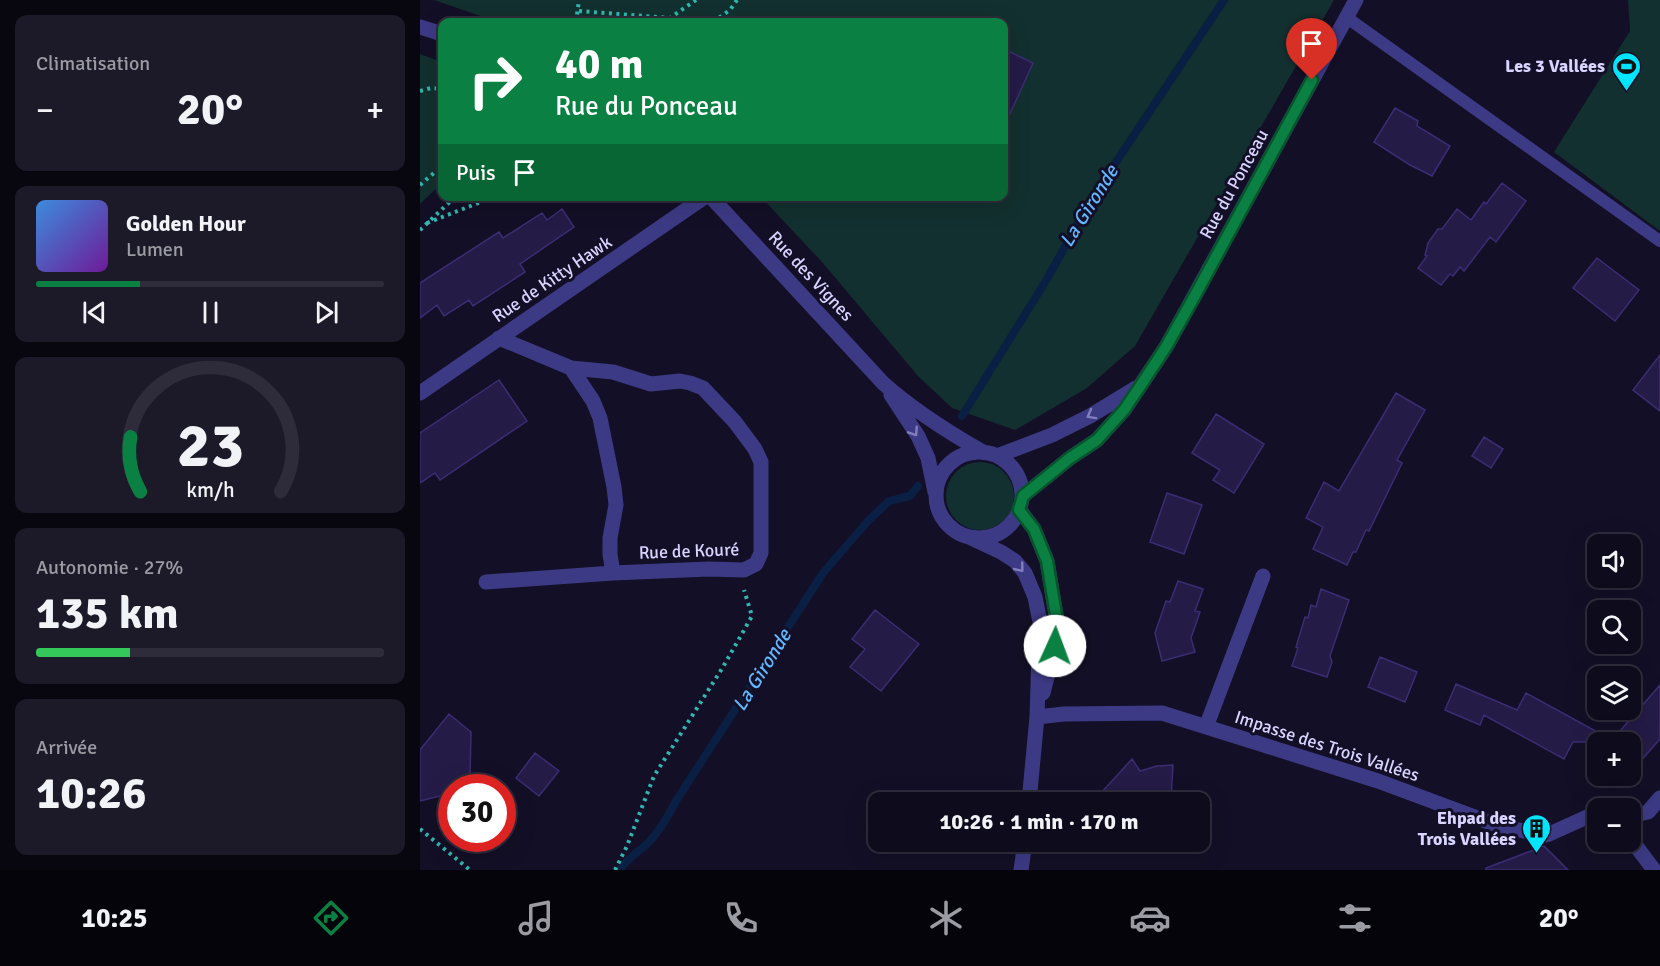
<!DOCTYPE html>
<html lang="fr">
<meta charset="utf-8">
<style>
:root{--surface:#0e0b1c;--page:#1c1929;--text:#f1f3f6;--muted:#9b9ba3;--line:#2e2b3b;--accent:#0b8043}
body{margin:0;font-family:Signika,sans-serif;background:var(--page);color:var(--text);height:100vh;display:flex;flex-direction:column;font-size:22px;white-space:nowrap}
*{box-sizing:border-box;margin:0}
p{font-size:20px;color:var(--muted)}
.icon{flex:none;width:33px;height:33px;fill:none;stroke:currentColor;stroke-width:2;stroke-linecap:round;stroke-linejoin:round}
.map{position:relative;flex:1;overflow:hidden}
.details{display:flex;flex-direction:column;gap:15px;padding:15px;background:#08060f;width:420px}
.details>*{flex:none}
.guide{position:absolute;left:18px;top:18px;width:570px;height:183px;border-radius:12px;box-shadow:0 6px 24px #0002,0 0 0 2px var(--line);background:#0b8043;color:#fff;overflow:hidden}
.tools{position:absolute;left:1167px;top:534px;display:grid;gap:12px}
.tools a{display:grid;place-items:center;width:54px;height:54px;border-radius:12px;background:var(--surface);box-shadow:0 6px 24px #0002,0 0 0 2px var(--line);font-size:30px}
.speed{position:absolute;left:18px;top:774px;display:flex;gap:12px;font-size:30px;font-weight:700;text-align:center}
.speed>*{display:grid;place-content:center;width:78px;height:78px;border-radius:50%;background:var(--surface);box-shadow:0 6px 24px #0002,0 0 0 2px var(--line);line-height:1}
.speed .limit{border:9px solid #d22;background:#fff;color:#111}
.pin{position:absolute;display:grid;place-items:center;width:51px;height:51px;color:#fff;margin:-62px -26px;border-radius:50% 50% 50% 0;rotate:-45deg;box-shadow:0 0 6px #0007}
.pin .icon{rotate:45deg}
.me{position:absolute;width:66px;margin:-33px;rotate:2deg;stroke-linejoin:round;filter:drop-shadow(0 0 4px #0008)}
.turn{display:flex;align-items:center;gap:21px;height:126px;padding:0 18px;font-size:27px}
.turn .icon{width:78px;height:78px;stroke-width:2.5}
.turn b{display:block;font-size:42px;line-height:51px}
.then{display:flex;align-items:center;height:57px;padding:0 18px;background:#0003;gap:12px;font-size:22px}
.big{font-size:45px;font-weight:800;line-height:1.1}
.details .tile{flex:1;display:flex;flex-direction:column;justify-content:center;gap:9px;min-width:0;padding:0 21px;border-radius:12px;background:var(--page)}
.details .dial{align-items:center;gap:0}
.dial svg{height:156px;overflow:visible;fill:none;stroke:var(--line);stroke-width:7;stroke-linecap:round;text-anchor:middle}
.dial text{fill:var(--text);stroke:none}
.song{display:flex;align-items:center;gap:18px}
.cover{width:72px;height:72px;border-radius:9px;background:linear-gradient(135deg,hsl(210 70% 55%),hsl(280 70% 35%))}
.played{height:6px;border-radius:3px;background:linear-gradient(90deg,var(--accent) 30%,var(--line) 30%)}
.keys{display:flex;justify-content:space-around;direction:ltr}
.heat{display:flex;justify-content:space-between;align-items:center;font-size:33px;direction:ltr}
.charge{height:9px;border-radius:4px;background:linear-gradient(90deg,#34c759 27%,var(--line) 0)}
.trip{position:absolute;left:448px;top:792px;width:342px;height:60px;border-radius:12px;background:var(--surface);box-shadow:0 6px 24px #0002,0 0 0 2px var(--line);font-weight:800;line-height:60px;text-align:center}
.tab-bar{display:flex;height:96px;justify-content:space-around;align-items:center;background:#06040b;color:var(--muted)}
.tab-bar .icon{width:42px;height:42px}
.tab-bar .current{color:var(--accent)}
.tab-bar b{font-size:27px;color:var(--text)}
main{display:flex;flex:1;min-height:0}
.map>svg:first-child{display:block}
.green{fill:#12302f}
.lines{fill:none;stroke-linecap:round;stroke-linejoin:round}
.stream{stroke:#0a1f44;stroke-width:8}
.building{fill:#241b47;stroke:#3b2d73;stroke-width:1.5}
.path{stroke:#2fb8b0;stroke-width:4;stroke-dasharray:3 4.5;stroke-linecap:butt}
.lane{stroke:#3d3a85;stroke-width:12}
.street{stroke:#3d3a85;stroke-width:15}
.oneway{stroke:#837fbc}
.route-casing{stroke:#07532c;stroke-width:15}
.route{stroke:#0b8043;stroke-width:10}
.labels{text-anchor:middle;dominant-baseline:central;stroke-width:6;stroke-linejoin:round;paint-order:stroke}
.poi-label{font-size:18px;font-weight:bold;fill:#d9d4ff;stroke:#130f26;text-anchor:end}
.street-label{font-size:18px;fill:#d9d4ff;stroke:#130f26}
.water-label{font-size:20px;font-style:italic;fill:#62b6ff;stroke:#130f26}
</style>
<main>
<section class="details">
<div class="tile"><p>Climatisation</p>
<div class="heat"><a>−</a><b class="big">20°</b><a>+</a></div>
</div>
<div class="tile">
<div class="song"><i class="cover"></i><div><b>Golden Hour</b><p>Lumen</p></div></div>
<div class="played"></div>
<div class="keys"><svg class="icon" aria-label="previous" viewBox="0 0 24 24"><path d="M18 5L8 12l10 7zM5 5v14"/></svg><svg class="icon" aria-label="pause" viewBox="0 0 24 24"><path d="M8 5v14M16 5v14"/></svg><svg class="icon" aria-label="next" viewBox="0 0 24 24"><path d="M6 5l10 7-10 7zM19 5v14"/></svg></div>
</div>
<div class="tile dial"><svg viewBox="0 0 100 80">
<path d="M14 69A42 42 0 1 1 86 69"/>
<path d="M14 69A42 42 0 0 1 9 41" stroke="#0b8043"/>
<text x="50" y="56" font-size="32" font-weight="700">23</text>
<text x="50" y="72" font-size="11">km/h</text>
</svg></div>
<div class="tile"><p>Autonomie · 27%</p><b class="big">135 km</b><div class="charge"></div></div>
<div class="tile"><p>Arrivée</p><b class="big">10:26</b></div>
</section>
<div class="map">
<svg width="1240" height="870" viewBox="0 0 1240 870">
<rect width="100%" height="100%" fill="#130f26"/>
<path class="green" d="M14 0H914L715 346 667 388 595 430 532 408 498 376 402 262 341 197 584 196V22H78Z
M1208 0H1240V231L1134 152 1210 31Z
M0 54 22 62V183L0 204Z
M526 496a34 34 0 1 1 68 0a34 34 0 1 1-68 0Z"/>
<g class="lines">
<path class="stream" d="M542 416 627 279 672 198 804 0
M200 870C206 859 218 852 227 844 240 831 248 816 256 801L403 573 448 521 469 501 490 496 498 486"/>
</g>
<path class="building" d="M584 49 613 63 584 127Z
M975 108 998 121 997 126 1030 146 1012 176 990 165 954 142Z
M1082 183 1106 201 1076 242 1070 237 1044 271 1040 267 1033 276 1030 274 1021 285 998 268 1007 256 1005 255 1008 243 1018 229H1022L1037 209 1051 220 1064 202 1066 204Z
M142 209 154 227 100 264 105 272 53 306 49 300 24 316 17 305 0 318V283L79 232 83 238 122 213 127 220Z
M1177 258 1219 290 1195 321 1153 288Z
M1240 355V411L1213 390Z
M79 380 107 421 20 480 15 473 0 483V433Z
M976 393 1005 410 977 460 982 463 949 531 946 530 936 552H933L927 565 893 549 903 527 886 518 904 482 919 491Z
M796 414 844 444 814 493 793 480 800 470 772 453Z
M1064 437 1083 449 1071 468 1052 456Z
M747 493 782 505 764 554 730 542Z
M758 581 783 589 775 611 780 612 771 638 775 652 742 661 735 633 746 601 750 602Z
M901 589 929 600 910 656 912 662 907 677 872 666 878 648 876 647 885 617 888 618 891 605 896 607Z
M455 610 499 644 461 691 430 667 445 649 432 639Z
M960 657 997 672 985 702 948 687Z
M1036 684 1097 710 1106 693 1192 740 1240 685V739L1210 773V742H1153L1144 759 1064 715 1060 725 1025 710Z
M29 714 51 732 50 777 42 788H32V793L0 801V750Z
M115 753 139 771 119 796 96 778Z
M712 759 720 771 737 766 753 765 751 799 738 802H684L687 798 681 793Z
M1124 846 1148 870H1066V868Z"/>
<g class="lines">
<path class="path" d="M159 11 250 18 276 0
M156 22 159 0
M293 22 310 10 317 0
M0 91 11 88 22 89
M0 185 22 166
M7 223 76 196
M0 230 36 196
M0 829 50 870
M195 870 207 846 234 776 303 667 332 616 324 590"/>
<path class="lane" d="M926 17 1240 241"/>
<path class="street" d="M0 27 22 34
M290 196 463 383C493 410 528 432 563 452
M79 338 151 368 193 372 231 384 260 381 270 383 283 388 315 422 335 449 341 462V553L336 564 324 570 289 569 193 573 190 554V538L196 505 194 487 180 418 173 401 151 368
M0 393 286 196
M471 395 498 436 508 458 515 492
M516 495a43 43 0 1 1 86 0a43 43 0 1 1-86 0Z
M577 456 632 435 670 416 716 388
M603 496 650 458 677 440 704 410 746 347 766 311 936 0
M599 509 614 529 627 561 637 621 635 646 623 693
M551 538 581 552 595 561 605 573 615 597 620 622 617 717 609 802
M66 582 193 573
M617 717 644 714 742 713 958 781 1079 826 1109 832 1127 835 1167 817 1178 815
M786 727 843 576
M1210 816 1228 812 1240 798
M1210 831 1216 846 1234 870
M601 870 605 842"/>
</g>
<defs><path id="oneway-chevron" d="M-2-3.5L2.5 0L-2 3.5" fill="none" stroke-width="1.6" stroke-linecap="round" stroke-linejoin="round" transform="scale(1.5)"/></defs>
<g class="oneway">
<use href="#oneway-chevron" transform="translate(671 415) rotate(151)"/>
<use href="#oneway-chevron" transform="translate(494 432) rotate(57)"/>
<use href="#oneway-chevron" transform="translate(600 568) rotate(51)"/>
</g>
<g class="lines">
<defs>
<path id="route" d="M635 646 637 621 627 561 614 529 599 510 603 496 650 458 677 440 704 410 721 385 746 347 778 290 892 80"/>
</defs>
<use href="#route" class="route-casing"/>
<use href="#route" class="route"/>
</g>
<defs>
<symbol id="stadium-pin" viewBox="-11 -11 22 30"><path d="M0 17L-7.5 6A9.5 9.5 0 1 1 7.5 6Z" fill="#00e5ff" stroke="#130f26"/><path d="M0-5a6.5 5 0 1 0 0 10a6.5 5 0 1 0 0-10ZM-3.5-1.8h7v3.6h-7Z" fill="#111"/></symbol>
<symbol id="building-pin" viewBox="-11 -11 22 30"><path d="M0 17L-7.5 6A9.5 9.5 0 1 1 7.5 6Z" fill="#00e5ff" stroke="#130f26"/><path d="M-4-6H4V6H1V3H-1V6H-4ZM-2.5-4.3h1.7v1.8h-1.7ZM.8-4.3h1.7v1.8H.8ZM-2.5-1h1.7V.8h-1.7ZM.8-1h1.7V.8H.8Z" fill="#111"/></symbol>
</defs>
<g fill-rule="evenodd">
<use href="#stadium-pin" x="1190" y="50" width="33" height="45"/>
<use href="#building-pin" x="1100" y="812" width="33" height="45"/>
</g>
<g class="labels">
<g class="poi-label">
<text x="1185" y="66">Les 3 Vallées</text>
<text x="1096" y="818">Ehpad des<tspan x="1096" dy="21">Trois Vallées</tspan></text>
</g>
<g class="street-label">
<text transform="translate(814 184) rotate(-61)">Rue du Ponceau</text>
<text transform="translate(391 276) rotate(47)">Rue des Vignes</text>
<text transform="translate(132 279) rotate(-34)">Rue de Kitty Hawk</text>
<text transform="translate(269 551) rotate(-2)">Rue de Kouré</text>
<text transform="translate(907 746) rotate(18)">Impasse des Trois Vallées</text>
</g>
<g class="water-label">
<text transform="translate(669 206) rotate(-58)">La Gironde</text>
<text transform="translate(342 670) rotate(-58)">La Gironde</text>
</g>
</g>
</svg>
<div class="tools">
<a><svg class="icon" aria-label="sound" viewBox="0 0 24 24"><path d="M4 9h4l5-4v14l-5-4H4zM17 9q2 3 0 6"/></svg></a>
<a><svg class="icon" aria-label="search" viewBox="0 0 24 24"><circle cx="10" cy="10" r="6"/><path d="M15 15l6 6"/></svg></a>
<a><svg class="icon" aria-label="layers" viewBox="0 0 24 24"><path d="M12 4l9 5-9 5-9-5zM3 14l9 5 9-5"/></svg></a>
<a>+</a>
<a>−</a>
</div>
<div class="speed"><div class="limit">30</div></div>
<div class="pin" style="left:892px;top:80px;background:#d93025"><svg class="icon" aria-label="arrive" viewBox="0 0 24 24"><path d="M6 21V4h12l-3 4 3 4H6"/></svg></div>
<svg class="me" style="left:635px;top:646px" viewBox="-20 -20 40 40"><circle r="19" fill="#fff"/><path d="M0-13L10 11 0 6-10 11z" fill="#0b8043"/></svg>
<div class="trip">10:26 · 1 min · 170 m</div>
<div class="guide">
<div class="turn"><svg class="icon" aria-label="right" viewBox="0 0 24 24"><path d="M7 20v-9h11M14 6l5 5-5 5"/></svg><div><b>40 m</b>Rue du Ponceau</div></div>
<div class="then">Puis<svg class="icon" aria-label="arrive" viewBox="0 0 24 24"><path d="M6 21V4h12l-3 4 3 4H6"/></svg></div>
</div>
</div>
</main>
<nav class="tab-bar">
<b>10:25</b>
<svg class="icon current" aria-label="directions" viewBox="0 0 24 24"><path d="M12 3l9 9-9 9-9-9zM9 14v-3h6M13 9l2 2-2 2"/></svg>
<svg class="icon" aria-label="music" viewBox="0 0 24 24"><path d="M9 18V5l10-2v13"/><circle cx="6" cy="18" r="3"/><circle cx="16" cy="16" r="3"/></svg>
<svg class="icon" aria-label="phone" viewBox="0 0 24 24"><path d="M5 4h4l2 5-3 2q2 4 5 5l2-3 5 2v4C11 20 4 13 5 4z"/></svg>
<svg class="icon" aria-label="climate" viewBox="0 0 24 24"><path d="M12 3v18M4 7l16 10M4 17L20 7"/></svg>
<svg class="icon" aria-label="car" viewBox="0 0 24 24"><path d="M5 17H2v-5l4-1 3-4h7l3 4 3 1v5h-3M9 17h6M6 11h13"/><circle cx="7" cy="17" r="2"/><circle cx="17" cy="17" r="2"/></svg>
<svg class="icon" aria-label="filters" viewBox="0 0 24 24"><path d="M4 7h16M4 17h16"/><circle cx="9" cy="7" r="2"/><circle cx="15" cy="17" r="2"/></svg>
<b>20°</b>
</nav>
